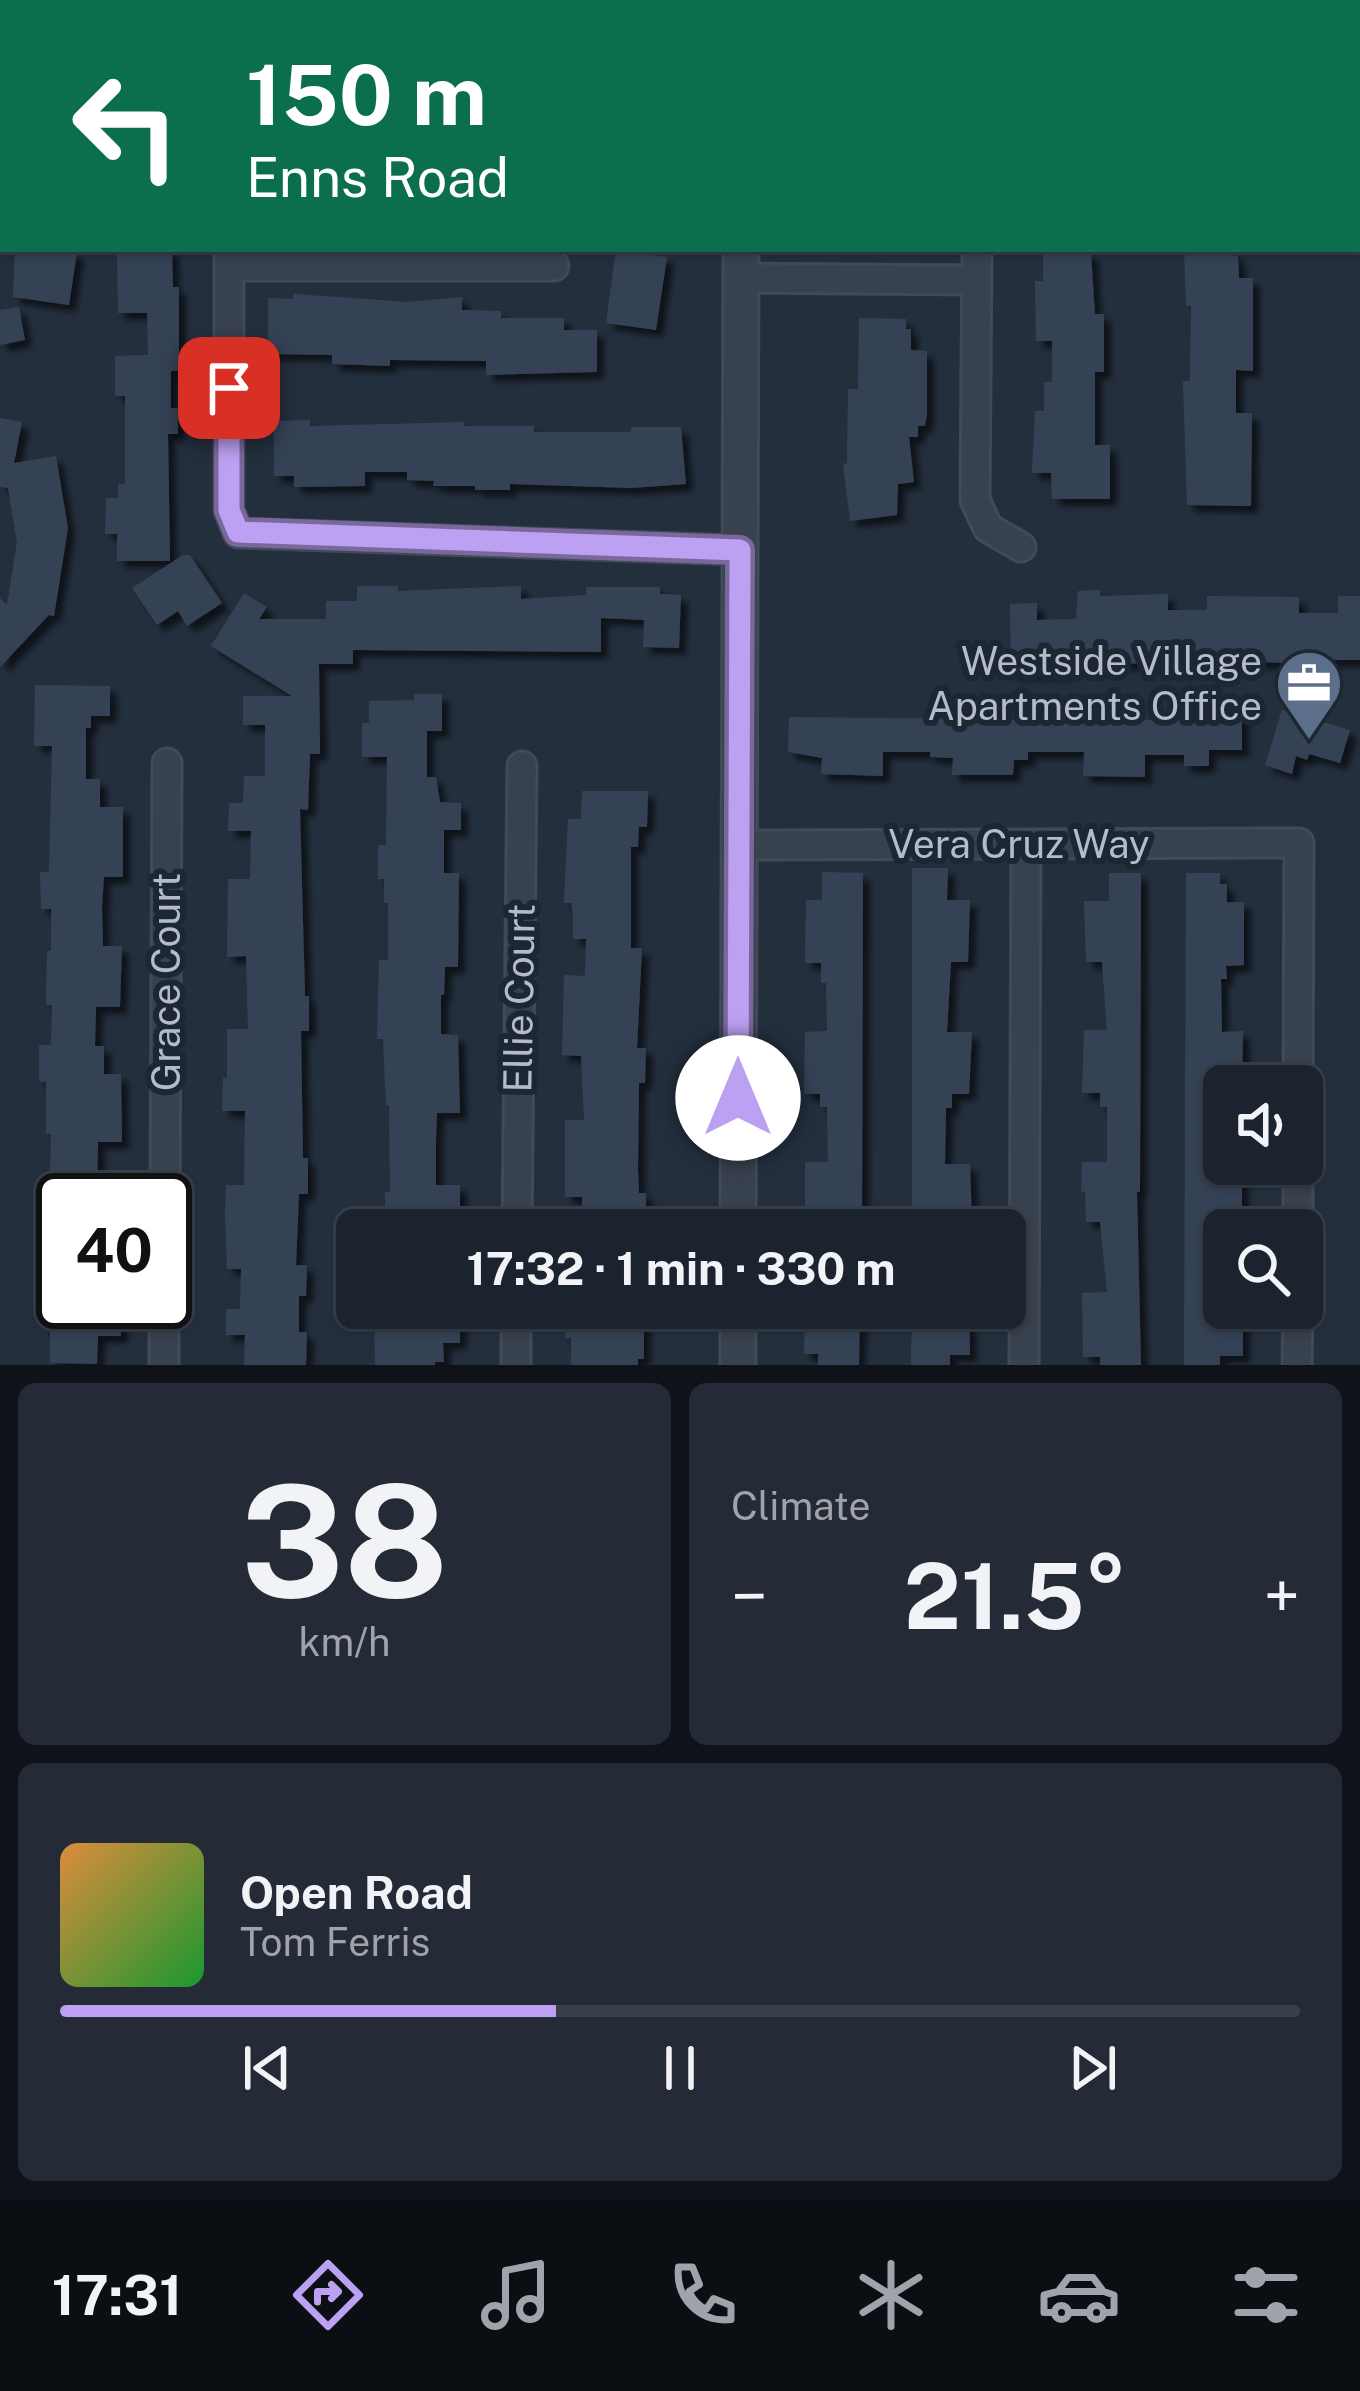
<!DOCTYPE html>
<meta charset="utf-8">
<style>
:root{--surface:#1b232e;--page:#242b36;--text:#f1f3f6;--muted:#a0a4aa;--line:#39404a;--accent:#bca0f2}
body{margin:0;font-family:"Public Sans",sans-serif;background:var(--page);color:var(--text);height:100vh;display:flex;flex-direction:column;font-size:45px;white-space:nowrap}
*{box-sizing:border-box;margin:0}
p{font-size:39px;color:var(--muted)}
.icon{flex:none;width:66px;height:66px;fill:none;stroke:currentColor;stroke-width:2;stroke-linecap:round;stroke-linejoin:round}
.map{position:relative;height:1365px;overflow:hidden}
.side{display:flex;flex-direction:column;gap:18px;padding:18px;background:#0f1319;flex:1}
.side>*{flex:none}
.banner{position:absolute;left:0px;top:0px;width:1362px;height:252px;box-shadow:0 3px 9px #0004,0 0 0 3px var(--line);background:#0b6e4f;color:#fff;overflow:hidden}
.buttons{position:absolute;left:1203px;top:1065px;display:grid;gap:24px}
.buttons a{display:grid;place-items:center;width:120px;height:120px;border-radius:18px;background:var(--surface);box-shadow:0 3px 9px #0004,0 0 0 3px var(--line);font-size:60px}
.speed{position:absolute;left:36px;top:1173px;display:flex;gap:24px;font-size:60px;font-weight:700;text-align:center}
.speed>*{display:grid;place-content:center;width:156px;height:156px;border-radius:50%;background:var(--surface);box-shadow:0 3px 9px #0004,0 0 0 3px var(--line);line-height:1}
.speed .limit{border:6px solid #111;border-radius:18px;background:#fff;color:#111}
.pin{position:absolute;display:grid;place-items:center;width:102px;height:102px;color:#fff;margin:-51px;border-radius:24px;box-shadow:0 6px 18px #0006}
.me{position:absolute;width:132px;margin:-66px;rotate:0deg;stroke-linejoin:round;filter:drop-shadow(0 0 9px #0008)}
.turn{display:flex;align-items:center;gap:42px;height:252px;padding:0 48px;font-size:54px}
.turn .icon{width:156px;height:156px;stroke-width:2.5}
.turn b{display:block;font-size:84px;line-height:102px}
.big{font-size:90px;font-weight:700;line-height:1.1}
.side .card{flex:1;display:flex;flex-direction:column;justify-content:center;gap:18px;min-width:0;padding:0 42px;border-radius:18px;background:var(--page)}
.side .dial{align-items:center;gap:0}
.dial b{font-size:156px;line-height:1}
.song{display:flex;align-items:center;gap:36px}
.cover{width:144px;height:144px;border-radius:18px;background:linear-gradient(135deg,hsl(30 70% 55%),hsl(130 70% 35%))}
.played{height:12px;border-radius:6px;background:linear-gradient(90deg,var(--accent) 40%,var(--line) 40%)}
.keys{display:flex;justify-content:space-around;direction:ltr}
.heat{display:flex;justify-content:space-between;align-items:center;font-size:66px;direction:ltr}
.side .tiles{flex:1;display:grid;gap:18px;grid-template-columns:1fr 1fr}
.card:last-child{grid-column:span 2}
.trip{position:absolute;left:336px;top:1209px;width:690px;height:120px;border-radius:18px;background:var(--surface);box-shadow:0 3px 9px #0004,0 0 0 3px var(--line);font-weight:700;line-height:120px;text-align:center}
.dock{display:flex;height:192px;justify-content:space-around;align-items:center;background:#0b0e12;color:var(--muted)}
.dock .icon{width:84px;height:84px}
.dock .selected{color:var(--accent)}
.dock b{font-size:54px;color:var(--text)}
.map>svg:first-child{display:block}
.building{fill:#364354;filter:url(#shadow)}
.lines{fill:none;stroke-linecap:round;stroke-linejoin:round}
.minor-casing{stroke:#414a57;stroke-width:33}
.tertiary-casing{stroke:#414a57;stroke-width:39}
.minor{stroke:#38414e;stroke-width:27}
.tertiary{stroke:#38414e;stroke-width:33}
.route-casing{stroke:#7a689d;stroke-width:30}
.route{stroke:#bca0f2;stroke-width:21}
.labels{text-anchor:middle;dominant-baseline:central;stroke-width:12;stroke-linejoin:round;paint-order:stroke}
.poi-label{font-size:39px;fill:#b4bcc9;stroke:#1d2633;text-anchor:end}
.street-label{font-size:39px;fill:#b4bcc9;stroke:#1d2633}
</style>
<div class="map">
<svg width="1360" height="1365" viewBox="0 0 1360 1365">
<defs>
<filter id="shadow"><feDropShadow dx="7" dy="7" stdDeviation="3" flood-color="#0009"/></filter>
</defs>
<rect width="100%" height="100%" fill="#242f3e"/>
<path class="building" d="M15 249 77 252 69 305 13 297Z
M117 249H172L173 287H179V371H171V408H178V434H168L170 561H117V534H105L106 498H118V484H125V396H115V356L148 355 147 313H118Z
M1184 249H1233V256L1238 255 1239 278H1253V371L1236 370V413H1252L1251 506 1187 505 1183 381H1190L1191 306H1186Z
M616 250 667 257 656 330 606 323Z
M1043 251 1091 252 1095 314H1104V372H1095V445H1110V499H1052L1051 473H1032L1035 411H1044V382H1052V341H1036L1035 281H1043Z
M293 294 408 302 462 297V310L501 311V318H564V330H597V372L486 375V361L390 360V366L332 364V355L268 354V298L293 299Z
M19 307 25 340 0 345V310Z
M859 318 906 319V329H911V350L927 351V415L925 426H918V437H909L914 482 898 484 897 515 850 521 843 464 847 463 848 389H858Z
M0 418 22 422 14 463 56 456 68 528 54 616 49 615 0 667V598L7 605 17 542 8 488 0 487Z
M310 420V426L464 422V426H534V432H631V427H681L686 484 631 488 510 484V490H475V486H433L434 481 407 480V472H365V486L294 487V476H274V421Z
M183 555H190L222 603 187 626 178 611 157 625 132 588Z
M357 586H398V591L521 586V599L586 595V587H660V594L681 595 679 648 643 647 644 620 601 618V652L353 650V664H319L320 754H310L308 810 300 809 305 996H309V1031H301L303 1158H308V1194H299L296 1265H307L306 1296H299V1332H307L306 1365H244L245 1335H226V1309H240L241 1269H227L225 1214 226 1185H244L245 1111H222L223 1078H227V1029H248L246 956 227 957 228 879H250L251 831H228L229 803H243L244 776H265V725H243V696H292L211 646 244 593 267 607 259 619H326V601H357Z
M1100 590V596L1168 594V610H1207V596L1299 597V613H1338V596H1360V660H1330V665L1201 659V663L1069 664V673H1011L1010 604 1037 603V620L1076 619 1078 591Z
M35 685 110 686V716H91V728H86V779H100V807H123V877H104L102 908 103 946H122L120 1007H96L95 1046H104V1074H121L122 1142H98L97 1200H63V1235H44L43 1177H50L51 1134H46V1082L39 1081V1045H51L52 1005H46L47 951H51V909H41L40 872H49L52 746H34Z
M414 694H442V731H427V777H436L440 802 461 803V830H444V873H459L458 967H445L444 995H441V1034L458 1035 460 1113H437L436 1139V1185H460V1214L385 1213V1192H390L389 1105H386L383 1039H377L379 960H388V903H384V879H378V845H386L387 757H362V723H369V701L414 700Z
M1282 710 1350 730 1340 763 1309 754 1307 760 1296 756 1292 774 1265 765Z
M1184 711H1242V750H1209V766H1184V755H1145V777L1083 776 1084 752H1028V760H1014L1013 775H952L953 758 930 757V752H883V776L821 774 822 758 788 752 789 717 1117 721 1184 719Z
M582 791H648L647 827H639L638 847H631V948H642L637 1048H646L645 1083H639L638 1169 639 1193H646V1228H582V1197H565V1120H584L581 1056 562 1055 564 975 585 976 586 939H573V913L571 903H564L568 819H581Z
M912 868H948L947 900H970L968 962H951L947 1032H972L969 1094H952V1108H946L945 1164H970L972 1225H951V1230H912Z
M822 872 863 873 862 1230H819V1226L805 1225V1162H828L827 1107H820V1094H804L805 1032 827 1031 826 983H821V963H805L806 900H822Z
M1109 873H1141L1140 1192H1137L1141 1365H1100V1357H1083L1082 1293 1107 1292 1100 1222H1086L1085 1192 1081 1191 1082 1162H1107V1107H1100V1093H1082L1084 1030H1107L1102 962H1086L1084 901H1109Z
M1186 873H1220V884H1227V902H1244V965L1226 966 1227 979H1221L1222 1032 1243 1031 1242 1086H1224V1095H1220L1224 1164H1242V1226H1225L1224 1239H1221L1220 1295H1224V1308H1243V1356H1220V1365H1184Z
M45 1306 121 1308V1336H98L97 1364 50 1363V1331H45Z
M460 1308V1343H443L444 1362H435V1365H375L374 1310Z
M565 1308H639V1322H644V1359H638V1365H571V1338H565Z
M805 1308H860L859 1365H818V1354H804Z
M912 1308H969L970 1355H950V1365H911Z"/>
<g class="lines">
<defs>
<path id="minor" d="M230 3V0
M979 3V0
M229 249V510L238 533 740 550
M977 249 975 500 988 528 1021 547
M229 266H554
M741 278 977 280
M739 845 1299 843 1298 1086
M165 1200 167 763
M517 1230 522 766
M1298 1230V1164
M164 1365V1302
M516 1365V1308
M1024 1365 1026 844
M1297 1365 1298 1308"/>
<path id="tertiary" d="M742 3V0
M738 1230 741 249
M738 1365V1308"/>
</defs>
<use href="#minor" class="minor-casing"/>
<use href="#tertiary" class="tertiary-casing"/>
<use href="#minor" class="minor"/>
<use href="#tertiary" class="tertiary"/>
</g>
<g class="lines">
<defs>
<path id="route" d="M229 388V510L238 532 740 550 738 1098"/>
</defs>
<use href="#route" class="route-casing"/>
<use href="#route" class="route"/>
</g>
<defs>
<symbol id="office-pin" viewBox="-11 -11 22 30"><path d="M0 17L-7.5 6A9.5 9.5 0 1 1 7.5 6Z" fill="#5c6f8a" stroke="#1d2633"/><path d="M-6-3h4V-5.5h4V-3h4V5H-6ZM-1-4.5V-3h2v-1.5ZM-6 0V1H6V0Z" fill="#fff"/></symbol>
</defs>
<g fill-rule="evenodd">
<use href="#office-pin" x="1271" y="645" width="76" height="104"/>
</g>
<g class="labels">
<g class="poi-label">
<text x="1262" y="661">Westside Village<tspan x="1262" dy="45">Apartments Office</tspan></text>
</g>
<g class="street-label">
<text x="1019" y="844">Vera Cruz Way</text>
<text transform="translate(166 982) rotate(-90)">Grace Court</text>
<text transform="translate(519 998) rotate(-89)">Ellie Court</text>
</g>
</g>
</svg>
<div class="buttons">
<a><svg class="icon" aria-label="sound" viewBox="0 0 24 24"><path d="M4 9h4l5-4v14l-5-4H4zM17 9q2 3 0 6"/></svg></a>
<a><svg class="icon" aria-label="search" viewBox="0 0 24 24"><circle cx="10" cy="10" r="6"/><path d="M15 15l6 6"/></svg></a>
</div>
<div class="speed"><div class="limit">40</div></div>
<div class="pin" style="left:229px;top:388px;background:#d93025"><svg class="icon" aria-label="arrive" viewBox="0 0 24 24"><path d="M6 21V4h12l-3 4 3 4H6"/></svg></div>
<svg class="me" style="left:738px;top:1098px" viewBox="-20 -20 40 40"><circle r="19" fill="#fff"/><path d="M0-13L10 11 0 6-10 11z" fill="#bca0f2"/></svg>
<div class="trip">17:32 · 1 min · 330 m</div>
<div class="banner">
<div class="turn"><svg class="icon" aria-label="left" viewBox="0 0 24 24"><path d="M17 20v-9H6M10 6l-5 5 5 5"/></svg><div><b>150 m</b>Enns Road</div></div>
</div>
</div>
<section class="side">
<div class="tiles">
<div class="card dial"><b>38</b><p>km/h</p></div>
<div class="card"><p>Climate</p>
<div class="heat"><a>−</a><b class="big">21.5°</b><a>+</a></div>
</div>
<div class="card">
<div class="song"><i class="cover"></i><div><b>Open Road</b><p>Tom Ferris</p></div></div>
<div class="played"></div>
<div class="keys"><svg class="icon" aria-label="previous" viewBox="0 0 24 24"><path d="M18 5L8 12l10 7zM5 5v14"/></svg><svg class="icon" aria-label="pause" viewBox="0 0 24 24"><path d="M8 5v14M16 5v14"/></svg><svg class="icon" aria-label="next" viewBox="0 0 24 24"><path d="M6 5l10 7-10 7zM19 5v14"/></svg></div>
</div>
</div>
</section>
<nav class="dock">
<b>17:31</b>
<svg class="icon selected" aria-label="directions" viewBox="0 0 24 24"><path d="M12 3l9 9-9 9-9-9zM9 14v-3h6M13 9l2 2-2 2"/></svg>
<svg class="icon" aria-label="music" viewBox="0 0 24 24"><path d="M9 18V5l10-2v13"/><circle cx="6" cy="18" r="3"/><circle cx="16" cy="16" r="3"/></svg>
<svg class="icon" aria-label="phone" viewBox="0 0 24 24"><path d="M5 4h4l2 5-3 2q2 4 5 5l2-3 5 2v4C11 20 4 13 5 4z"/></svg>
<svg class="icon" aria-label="climate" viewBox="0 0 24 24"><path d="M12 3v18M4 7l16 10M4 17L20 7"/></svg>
<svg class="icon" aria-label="car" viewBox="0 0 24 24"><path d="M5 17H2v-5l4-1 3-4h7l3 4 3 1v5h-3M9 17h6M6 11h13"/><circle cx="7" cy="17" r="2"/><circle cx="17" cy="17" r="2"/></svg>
<svg class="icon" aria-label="filters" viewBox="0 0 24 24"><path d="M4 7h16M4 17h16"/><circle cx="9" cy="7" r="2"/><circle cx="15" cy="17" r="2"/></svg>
</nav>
